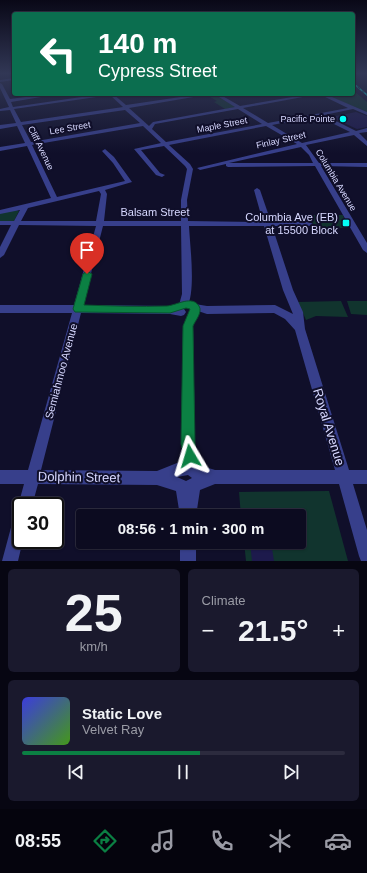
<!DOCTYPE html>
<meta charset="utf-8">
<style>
:root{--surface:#0c0b20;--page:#1a192d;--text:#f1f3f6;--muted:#9a9ba5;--line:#2c2b3e;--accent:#0b8043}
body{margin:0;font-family:Helvetica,sans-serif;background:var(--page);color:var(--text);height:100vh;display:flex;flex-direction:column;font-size:15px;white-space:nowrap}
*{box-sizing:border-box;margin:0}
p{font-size:13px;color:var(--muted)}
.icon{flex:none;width:22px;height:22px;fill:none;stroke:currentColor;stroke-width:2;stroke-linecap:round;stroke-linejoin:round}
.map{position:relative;height:561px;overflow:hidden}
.side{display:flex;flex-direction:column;gap:8px;padding:8px;background:#070612;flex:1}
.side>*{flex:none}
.banner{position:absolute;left:12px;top:12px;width:343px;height:84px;border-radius:4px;box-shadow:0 1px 3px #0004,0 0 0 1px var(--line);background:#0b6e4f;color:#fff;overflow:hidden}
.speed{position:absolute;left:12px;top:497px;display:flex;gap:8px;font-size:20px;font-weight:700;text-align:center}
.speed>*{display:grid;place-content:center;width:52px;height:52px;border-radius:50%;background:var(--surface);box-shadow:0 1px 3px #0004,0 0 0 1px var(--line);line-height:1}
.speed .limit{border:2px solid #111;border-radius:6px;background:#fff;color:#111}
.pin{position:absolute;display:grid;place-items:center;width:34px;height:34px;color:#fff;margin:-41px -17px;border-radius:50% 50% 50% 0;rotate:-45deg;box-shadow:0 0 4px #0007}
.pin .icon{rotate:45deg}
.me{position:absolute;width:44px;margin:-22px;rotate:353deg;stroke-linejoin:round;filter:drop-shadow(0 0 3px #0008)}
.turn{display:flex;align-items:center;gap:14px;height:84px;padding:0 20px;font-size:18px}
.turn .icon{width:52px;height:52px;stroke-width:2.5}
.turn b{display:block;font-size:28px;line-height:34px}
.big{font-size:30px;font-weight:600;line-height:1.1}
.side .card{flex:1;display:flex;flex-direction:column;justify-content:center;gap:6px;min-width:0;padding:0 14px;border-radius:6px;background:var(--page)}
.side .dial{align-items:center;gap:0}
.dial b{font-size:52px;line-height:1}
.song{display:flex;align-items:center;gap:12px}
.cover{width:48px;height:48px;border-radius:6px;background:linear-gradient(135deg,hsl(240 70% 55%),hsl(100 70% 35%))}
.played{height:4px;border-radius:2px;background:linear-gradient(90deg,var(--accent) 55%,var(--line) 55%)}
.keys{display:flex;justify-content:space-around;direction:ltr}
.heat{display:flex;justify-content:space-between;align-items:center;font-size:22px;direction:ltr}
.side .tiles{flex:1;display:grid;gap:8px;grid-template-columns:1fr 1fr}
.card:last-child{grid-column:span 2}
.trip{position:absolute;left:76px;top:509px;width:230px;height:40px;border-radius:4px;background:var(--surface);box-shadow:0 1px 3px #0004,0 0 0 1px var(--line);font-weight:600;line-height:40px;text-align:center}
.tab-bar{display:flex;height:64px;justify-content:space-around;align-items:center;background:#05040d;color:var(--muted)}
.tab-bar .icon{width:28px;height:28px}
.tab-bar .active{color:var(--accent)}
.tab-bar b{font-size:18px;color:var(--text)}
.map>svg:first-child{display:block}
.green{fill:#11342e}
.building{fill:#1d1a4c}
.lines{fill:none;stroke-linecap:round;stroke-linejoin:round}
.minor{fill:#373f8b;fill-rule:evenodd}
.rail-casing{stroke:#03fff7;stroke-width:1.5}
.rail{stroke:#100f2a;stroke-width:1;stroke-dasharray:3;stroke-linecap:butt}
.route{fill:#0b8043;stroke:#07532c}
.poi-dot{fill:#03fff7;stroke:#100f2a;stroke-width:1.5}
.labels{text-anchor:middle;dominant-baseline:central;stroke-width:4;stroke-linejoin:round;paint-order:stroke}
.far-poi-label{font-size:9px;fill:#d7d8ff;stroke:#100f2a;text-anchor:end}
.far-street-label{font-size:9px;fill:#d7d8ff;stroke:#100f2a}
.street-label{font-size:11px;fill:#d7d8ff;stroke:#100f2a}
.poi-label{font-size:11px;fill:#d7d8ff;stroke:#100f2a;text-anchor:end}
.near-street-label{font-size:13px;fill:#d7d8ff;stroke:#100f2a}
</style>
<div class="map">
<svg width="367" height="561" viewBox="0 0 367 561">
<rect width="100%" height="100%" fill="#100f2a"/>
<path class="green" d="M353 90 367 102V112L324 94H353Z
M207 95H215L236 107 225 109 214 102 217 101Z
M16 210 19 211 14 221 0 222V213Z
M309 215H343L347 228H315Z
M341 301 348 317 316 316 306 320 298 302Z
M347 301H367V315L351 314Z
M329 491 348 561H246L244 542H299V516H241L239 492Z"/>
<path class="building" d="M356 112 367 116V127L357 129 331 117Z
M246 511H266L267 516H246Z
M250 542H271L274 561H252Z"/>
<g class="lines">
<path class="minor" d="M14 78V80L0 82V80Z
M0 83 2 84 10 99 48 94H59L11 102 13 107 102 94H113L126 105 201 94H211L129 108 149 126 153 122 235 107 214 94H219L240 106 310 94H325L367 112V115L353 109 324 115 356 131 367 128V132L359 133 367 141V146L354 135 306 145 319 163H367V167L321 166 367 243V253L363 250 315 166 228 167 226 166V164L200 170 197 168 297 144 266 126 169 145 190 164 193 169 187 200 188 221 263 222 254 190 257 188 260 190 271 222H309L313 224 309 226H272L293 290 303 312 305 329 349 470H367V484H353L367 530V561H361L359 556 339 484H215L200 490 196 516H180L176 491 157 485 38 484 32 506H21V512L20 511 18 506 24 484H0V470H28L72 313H0V305H74L96 226 19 225 4 255 0 258V247L11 225H0V221H14L20 210 0 214V210L51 198 27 146 0 151V147L25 143 17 126 0 129V125L16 123 10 110 0 111V109L9 107 0 88ZM319 94 348 108 268 123 243 108ZM110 95 123 107 21 122 14 109ZM238 109 262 124 166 142 152 129 155 124ZM125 110 140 123 31 142 22 125ZM318 116 350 132 302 143 272 125ZM143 126 161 143 134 149 156 175 162 177 165 175 160 173 141 150 164 146 185 166 187 169 181 200V221H104L107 194 105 190 132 182 114 157 105 149 102 151 113 163 125 181 57 197 32 145ZM301 147 309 155 313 163H229ZM99 191 101 194 96 221H21L28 208ZM103 226H181L182 294 179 305 181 307H187C196 292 190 245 189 226H264L283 290 293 314 275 305 207 306 195 304 192 305 190 307 192 309 207 314 274 313 285 319 295 330 335 470H215L199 465 195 443 193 326 198 314 196 311H190L183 326 181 443 185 462 177 463 157 471 41 470 81 313 170 314 181 316 184 315 186 312 184 309 170 306 83 305ZM188 475 192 478 186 481 177 477Z
M21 512V540H23L18 561H2L13 520 16 515Z
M180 542H196V561H180Z"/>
<defs>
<path id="rail" d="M353 83 367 95"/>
</defs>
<use href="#rail" class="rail-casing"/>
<use href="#rail" class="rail"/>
</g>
<linearGradient id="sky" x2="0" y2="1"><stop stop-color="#090817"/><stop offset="0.48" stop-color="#313755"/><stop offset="1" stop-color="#313755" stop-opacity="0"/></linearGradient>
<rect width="367" height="153" fill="url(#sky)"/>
<path class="route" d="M87 271 92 274 84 305C112 306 140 307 167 306 177 305 192 295 199 306 203 312 195 321 193 326L195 444 197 456 195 461 190 463 185 461 181 444 183 326 190 309 186 308 170 313 75 312 73 309 83 274Z"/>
<g class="poi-dot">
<circle cx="343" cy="119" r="4"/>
<rect x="342" y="219" width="8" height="8" rx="2"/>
</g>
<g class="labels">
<g class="far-poi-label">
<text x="335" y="119">Pacific Pointe</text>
</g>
<g class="far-street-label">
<text transform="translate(222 125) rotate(-11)">Maple Street</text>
<text transform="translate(70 128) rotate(-10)">Lee Street</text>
<text transform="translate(281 140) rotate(-13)">Finlay Street</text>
<text transform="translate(41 148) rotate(64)">Cliff Avenue</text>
<text transform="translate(336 180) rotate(59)">Columbia Avenue</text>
</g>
<g class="street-label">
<text x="155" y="212">Balsam Street</text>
<text transform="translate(61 371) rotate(-75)">Semiahmoo Avenue</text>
</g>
<g class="poi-label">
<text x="338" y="217">Columbia Ave (EB)<tspan x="338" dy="13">at 15500 Block</tspan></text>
</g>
<g class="near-street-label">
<text transform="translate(329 427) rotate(73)">Royal Avenue</text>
<text transform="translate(79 477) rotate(1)">Dolphin Street</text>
</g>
</g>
</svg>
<div class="speed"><div class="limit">30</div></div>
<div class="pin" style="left:87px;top:274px;background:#d93025"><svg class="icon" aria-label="arrive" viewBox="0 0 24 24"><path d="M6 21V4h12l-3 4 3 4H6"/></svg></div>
<svg class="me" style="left:190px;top:456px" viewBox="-20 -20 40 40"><path d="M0-17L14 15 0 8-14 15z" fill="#0b8043" stroke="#fff" stroke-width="4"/></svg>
<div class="trip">08:56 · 1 min · 300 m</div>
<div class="banner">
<div class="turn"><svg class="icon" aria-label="left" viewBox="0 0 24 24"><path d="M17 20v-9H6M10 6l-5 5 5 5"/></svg><div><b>140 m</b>Cypress Street</div></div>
</div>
</div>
<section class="side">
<div class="tiles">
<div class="card dial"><b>25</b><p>km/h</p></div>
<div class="card"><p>Climate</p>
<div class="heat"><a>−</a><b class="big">21.5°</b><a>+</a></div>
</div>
<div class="card">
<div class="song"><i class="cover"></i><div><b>Static Love</b><p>Velvet Ray</p></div></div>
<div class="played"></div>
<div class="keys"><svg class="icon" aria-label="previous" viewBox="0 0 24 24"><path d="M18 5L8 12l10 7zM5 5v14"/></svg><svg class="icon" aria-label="pause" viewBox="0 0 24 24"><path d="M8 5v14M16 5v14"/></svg><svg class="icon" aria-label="next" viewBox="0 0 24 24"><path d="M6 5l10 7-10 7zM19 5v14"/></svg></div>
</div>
</div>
</section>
<nav class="tab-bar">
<b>08:55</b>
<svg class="icon active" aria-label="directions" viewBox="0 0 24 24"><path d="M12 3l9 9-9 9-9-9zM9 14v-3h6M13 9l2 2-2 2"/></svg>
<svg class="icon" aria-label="music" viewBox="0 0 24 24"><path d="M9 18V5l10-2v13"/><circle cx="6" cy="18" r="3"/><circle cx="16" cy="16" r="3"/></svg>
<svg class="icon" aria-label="phone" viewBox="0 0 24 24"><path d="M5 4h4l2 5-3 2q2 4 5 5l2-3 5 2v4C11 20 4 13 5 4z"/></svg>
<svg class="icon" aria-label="climate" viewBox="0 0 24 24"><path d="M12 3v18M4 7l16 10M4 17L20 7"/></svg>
<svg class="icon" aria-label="car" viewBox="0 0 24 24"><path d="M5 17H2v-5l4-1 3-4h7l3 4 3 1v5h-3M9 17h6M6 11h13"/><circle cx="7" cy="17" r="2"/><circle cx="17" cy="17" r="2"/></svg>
</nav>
